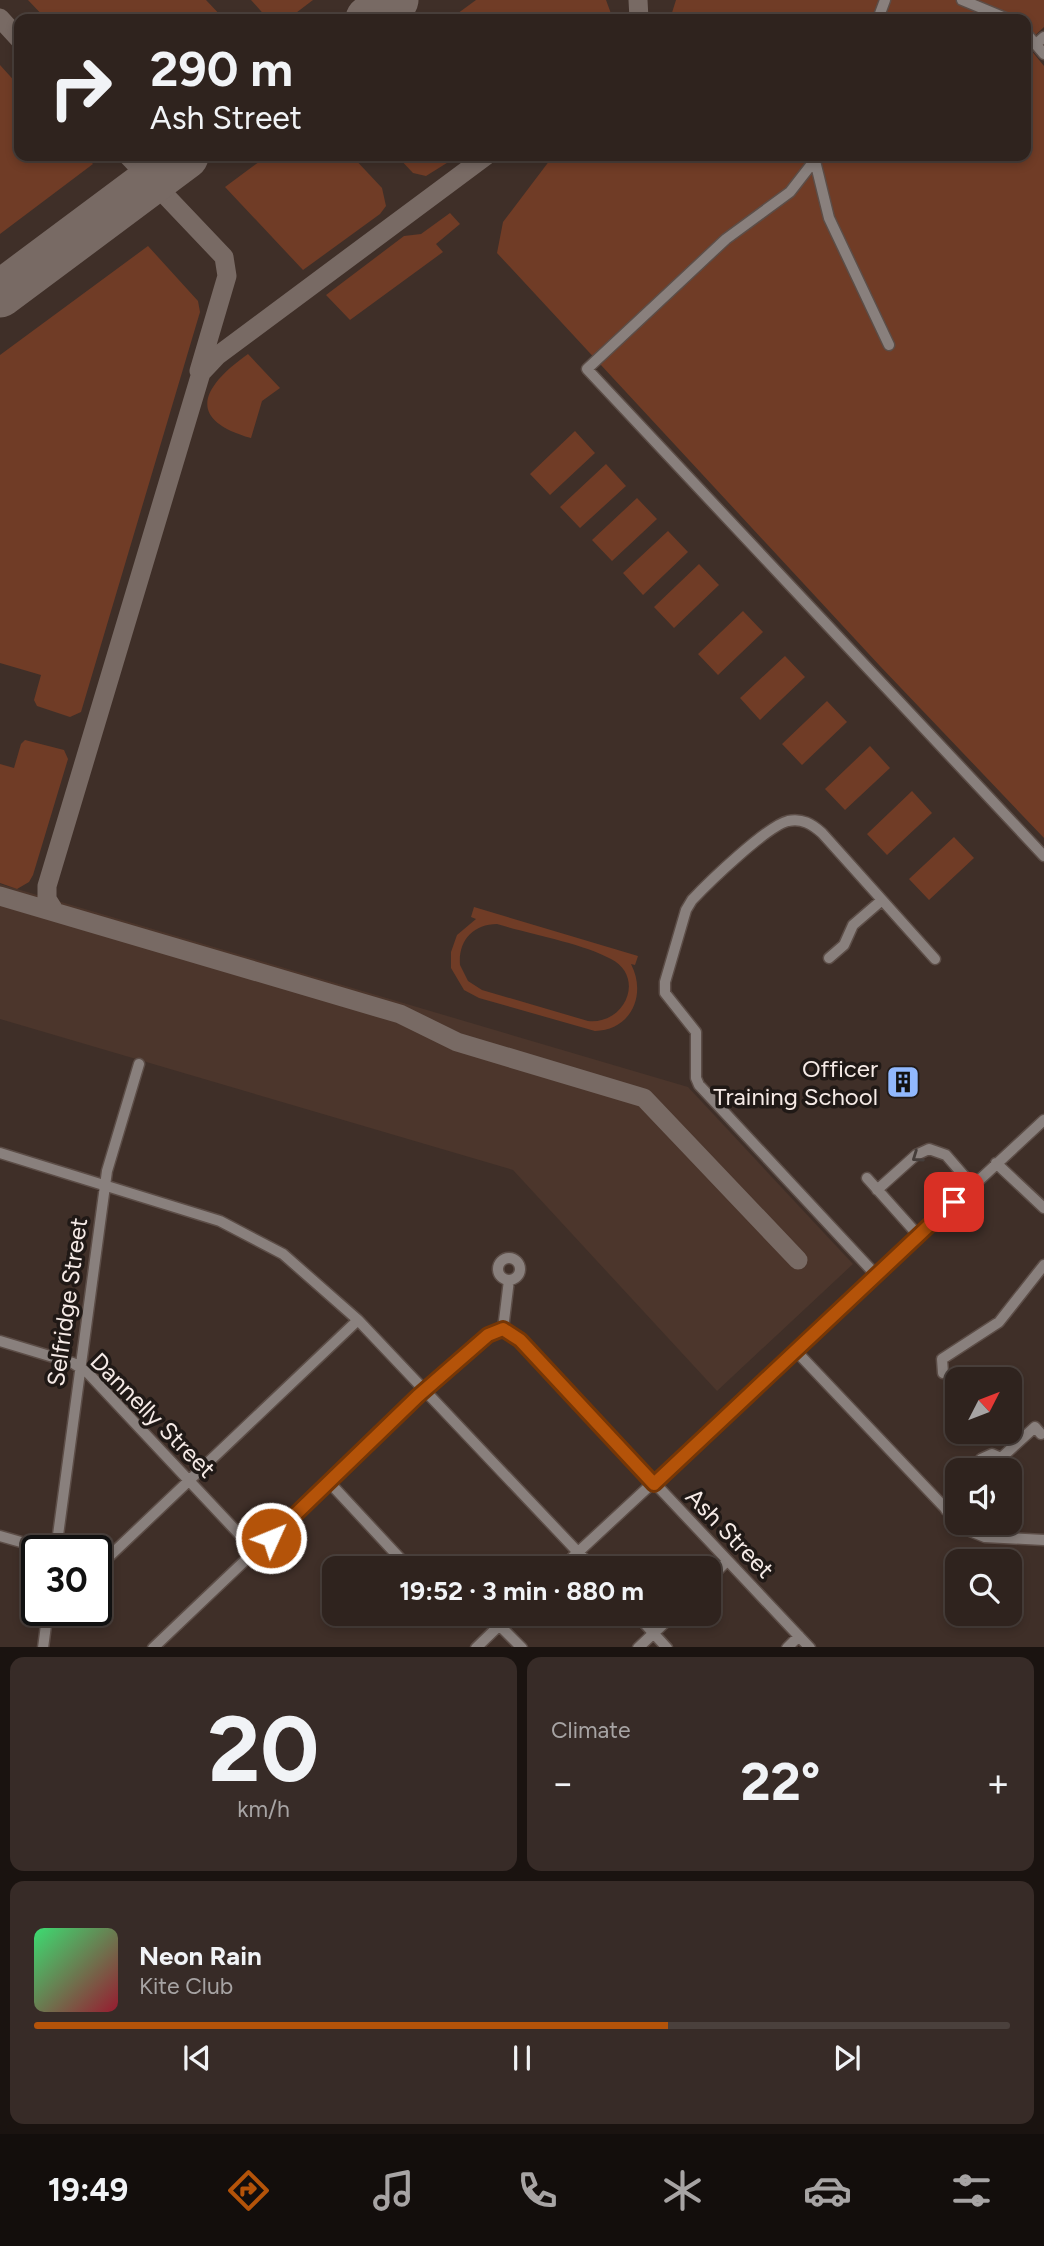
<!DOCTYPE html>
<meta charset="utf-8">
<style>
:root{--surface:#2f231e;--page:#372b27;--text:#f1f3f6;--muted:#a7a4a4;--line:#4a403c;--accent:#b45309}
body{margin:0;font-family:Figtree,sans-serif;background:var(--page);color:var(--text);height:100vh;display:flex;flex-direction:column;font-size:26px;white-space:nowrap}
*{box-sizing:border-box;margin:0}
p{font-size:23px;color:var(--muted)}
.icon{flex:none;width:38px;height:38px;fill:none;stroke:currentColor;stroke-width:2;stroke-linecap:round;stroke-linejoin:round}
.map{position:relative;height:1647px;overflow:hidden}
.sheet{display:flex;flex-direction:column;gap:10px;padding:10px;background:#1a1310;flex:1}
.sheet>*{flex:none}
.guide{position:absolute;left:14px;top:14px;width:1017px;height:147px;border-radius:14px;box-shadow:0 4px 10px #0003,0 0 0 2px var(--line);background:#2f231e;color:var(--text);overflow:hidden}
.needle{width:46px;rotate:48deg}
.buttons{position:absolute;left:945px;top:1367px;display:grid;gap:14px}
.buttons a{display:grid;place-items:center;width:77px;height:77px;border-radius:14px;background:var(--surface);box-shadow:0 4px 10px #0003,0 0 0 2px var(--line);font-size:35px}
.speed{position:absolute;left:21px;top:1535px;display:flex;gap:14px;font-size:35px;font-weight:700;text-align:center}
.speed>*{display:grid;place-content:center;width:91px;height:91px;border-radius:50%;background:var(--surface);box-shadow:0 4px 10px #0003,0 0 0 2px var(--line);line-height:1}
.speed .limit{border:4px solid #111;border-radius:10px;background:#fff;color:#111}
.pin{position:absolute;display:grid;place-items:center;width:60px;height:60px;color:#fff;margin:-30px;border-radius:14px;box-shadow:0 4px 10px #0006}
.me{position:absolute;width:77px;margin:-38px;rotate:46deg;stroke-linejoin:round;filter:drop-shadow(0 0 5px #0008)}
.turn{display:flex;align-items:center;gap:24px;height:147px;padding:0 21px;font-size:32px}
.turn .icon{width:91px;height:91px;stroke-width:2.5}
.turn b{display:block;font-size:49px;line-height:60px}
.big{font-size:52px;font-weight:700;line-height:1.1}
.sheet .tile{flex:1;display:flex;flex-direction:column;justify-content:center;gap:10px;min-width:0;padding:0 24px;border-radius:14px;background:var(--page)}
.sheet .dial{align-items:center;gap:0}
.dial b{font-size:91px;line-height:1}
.song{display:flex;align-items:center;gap:21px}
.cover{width:84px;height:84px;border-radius:10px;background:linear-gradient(135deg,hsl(140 70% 55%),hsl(350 70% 35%))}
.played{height:7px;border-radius:4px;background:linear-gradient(90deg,var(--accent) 65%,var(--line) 65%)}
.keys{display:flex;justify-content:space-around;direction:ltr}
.heat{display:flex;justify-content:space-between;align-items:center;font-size:38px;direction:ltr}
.sheet .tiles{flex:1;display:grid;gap:10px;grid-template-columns:1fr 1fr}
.tile:last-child{grid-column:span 2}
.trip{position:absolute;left:322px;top:1556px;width:399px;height:70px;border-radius:14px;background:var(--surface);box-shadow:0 4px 10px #0003,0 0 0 2px var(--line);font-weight:700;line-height:70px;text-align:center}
.menu{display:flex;height:112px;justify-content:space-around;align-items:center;background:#130e0c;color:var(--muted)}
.menu .icon{width:49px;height:49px}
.menu .active{color:var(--accent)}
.menu b{font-size:32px;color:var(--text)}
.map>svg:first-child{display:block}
.built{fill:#4c362c}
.green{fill:#703c26;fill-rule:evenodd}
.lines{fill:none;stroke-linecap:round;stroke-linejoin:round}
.taxiway{stroke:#786a64;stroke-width:19}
.runway{stroke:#786a64;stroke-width:47}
.minor-casing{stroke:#5c4d47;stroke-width:13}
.minor{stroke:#89807d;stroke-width:10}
.oneway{stroke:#453d3a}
.route-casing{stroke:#753606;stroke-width:18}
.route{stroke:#b45309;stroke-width:12}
.labels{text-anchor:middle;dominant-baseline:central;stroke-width:7;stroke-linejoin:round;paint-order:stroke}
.poi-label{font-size:24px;fill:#f6ebe7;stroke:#201916;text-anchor:end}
.street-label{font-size:24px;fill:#f6ebe7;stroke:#201916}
</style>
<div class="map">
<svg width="1044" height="1648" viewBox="0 0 1044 1648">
<rect width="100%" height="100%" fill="#3f2f28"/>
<path class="built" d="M0 884 688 1087 853 1264 717 1391 513 1170 0 1019Z"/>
<path class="green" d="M28 0H206L224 19H46Z
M251 0H313L288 19H268Z
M476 0H606L613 19H450Z
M676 0H1044V27L1026 44V19H670Z
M1026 44 1044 66V838L880 666 497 253 503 222 553 156H1026Z
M0 65 19 86V156H85L93 164 0 234Z
M267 156H352L382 188 386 206 380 214 303 270 225 187Z
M397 156H458L426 176 413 173Z
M450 213 460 224 436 244 443 252 350 320 326 295 404 236 421 234Z
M148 246 198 301 200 312 81 712 70 717 37 706 34 700 41 675 0 663V355Z
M248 354 280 388 262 401 251 438C184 419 203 386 248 354Z
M575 431 595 453 550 495 530 474Z
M606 464 626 486 580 528 560 507Z
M637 498 657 519 612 561 592 540Z
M668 531 688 552 643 595 623 573Z
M699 564 719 585 674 628 654 607Z
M743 611 763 632 718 675 698 654Z
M785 656 805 677 760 720 740 698Z
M827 701 847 722 802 765 782 744Z
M25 740 64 750 68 759 33 875 29 882 17 889 0 883V764L14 768 21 744Z
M870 746 890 768 845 810 825 789Z
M912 791 932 813 887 855 867 834Z
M954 837 974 858 929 900 909 879Z
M474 907 638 956 635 965 631 964C647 995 631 1030 595 1031L479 998 464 990 451 968V952L457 935 476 919 471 917ZM497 924C530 934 582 943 611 959 646 977 625 1025 588 1021L482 990 468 981 460 965C458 941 473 924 497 924Z"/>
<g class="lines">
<path class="taxiway" d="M638 0 639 19
M0 18 19 39
M128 156 224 257 227 276 199 371
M0 896 400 1014 457 1042 644 1098 798 1260
M55 912 47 899V886L201 373 217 356 486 156"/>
<path class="runway" d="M369 19 395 0
M0 294 185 156"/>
<defs>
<path id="minor" d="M962 0 1008 19
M878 19 885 0
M1026 33 1044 54
M1036 44 1044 37
M818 156 790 192 726 239 587 369 1044 856
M815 161 829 218 889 345
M829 958 844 945 853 925 882 900
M0 1153 220 1221 283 1254 358 1320 593 1568
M996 1163 1044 1208
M867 1178 918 1235
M877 1190 916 1155 929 1149 946 1155 972 1185
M498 1269a11 11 0 1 1 22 0a11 11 0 1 1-22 0Z
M876 1275 699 1085 696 1078V1032L665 993V982L686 910 692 900C709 882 767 826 788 821 802 818 812 824 822 833L935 959
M503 1329 520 1340 810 1648
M503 1329 509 1280
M0 1341 73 1363 88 1373 256 1552
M796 1351 965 1529 985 1537 1044 1540
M943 1373 942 1359 999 1322 1044 1265
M1001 1458 1035 1427 1041 1434
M979 1470 981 1459 992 1454 1001 1458 1004 1470
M329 1482 409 1568
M946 1510 957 1500
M0 1536 49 1550
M56 1550 107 1171 139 1064
M561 1568 1044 1120
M96 1569 358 1320
M709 1579 727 1561
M452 1614 457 1617 466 1614
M636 1614 667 1648
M499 1625 522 1648
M43 1648 48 1610
M153 1648 418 1396 487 1335 503 1329
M476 1648 511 1614
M638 1648 674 1614
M787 1648 799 1636"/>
</defs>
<use href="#minor" class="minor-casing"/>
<use href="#minor" class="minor"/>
</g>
<defs><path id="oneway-chevron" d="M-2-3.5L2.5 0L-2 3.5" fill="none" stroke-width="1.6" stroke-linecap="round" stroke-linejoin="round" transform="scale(1.75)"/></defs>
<use class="oneway" href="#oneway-chevron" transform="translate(917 1157) rotate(145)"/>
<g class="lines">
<defs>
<path id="route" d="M271 1538 418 1396 488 1335 503 1329 520 1340 654 1484 954 1202"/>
</defs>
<use href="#route" class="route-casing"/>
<use href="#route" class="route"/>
</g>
<defs>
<symbol id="building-square" viewBox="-11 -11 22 22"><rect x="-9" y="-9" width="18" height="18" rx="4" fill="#91b8fd" stroke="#201916"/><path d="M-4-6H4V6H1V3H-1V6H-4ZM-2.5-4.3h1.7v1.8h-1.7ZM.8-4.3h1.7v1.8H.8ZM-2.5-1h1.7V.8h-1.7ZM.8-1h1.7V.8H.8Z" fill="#111"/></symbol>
</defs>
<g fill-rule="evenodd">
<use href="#building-square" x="884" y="1063" width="38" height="38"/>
</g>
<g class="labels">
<g class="poi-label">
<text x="878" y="1068">Officer<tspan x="878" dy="28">Training School</tspan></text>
</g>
<g class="street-label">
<text transform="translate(67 1302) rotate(-82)">Selfridge Street</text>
<text transform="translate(153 1415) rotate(45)">Dannelly Street</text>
<text transform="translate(730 1533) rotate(46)">Ash Street</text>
</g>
</g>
</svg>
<div class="buttons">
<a><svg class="needle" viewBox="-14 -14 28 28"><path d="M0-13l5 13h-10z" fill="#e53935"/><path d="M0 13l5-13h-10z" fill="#a7a4a4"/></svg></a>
<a><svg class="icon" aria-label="sound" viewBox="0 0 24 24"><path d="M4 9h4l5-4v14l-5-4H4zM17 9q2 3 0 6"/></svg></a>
<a><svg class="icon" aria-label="search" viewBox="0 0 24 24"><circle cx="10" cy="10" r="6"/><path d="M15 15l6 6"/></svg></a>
</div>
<div class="speed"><div class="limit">30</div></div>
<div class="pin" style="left:954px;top:1202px;background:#d93025"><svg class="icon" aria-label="arrive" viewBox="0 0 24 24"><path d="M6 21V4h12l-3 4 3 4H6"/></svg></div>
<svg class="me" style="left:271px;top:1538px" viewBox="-20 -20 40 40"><circle r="17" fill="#b45309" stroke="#fff" stroke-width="3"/><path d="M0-11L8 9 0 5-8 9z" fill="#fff"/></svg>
<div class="trip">19:52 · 3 min · 880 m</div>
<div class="guide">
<div class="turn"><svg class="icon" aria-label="right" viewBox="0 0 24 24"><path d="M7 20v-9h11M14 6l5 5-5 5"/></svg><div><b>290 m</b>Ash Street</div></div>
</div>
</div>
<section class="sheet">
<div class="tiles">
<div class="tile dial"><b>20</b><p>km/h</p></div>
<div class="tile"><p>Climate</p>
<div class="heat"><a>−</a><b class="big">22°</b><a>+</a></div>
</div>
<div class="tile">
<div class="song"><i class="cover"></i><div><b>Neon Rain</b><p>Kite Club</p></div></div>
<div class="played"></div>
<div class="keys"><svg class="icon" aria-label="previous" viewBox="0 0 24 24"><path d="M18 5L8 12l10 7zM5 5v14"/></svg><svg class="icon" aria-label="pause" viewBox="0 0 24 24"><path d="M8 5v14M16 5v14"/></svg><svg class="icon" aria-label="next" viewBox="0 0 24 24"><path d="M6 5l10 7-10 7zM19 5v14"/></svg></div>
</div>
</div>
</section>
<nav class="menu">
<b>19:49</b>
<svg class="icon active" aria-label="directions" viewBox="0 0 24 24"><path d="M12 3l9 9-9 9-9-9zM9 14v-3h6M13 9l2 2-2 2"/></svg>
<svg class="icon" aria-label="music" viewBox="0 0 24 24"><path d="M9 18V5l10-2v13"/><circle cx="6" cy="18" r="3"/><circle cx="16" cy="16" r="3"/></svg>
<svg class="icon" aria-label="phone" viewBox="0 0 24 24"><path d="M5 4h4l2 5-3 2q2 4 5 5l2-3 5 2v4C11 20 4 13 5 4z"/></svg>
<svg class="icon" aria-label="climate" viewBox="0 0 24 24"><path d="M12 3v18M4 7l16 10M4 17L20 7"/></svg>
<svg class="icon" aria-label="car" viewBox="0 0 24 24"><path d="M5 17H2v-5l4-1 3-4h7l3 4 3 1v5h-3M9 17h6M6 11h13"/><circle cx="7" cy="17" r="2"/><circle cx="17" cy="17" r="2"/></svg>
<svg class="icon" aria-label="filters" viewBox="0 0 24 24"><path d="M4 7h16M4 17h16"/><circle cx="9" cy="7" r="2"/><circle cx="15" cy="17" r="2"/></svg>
</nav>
